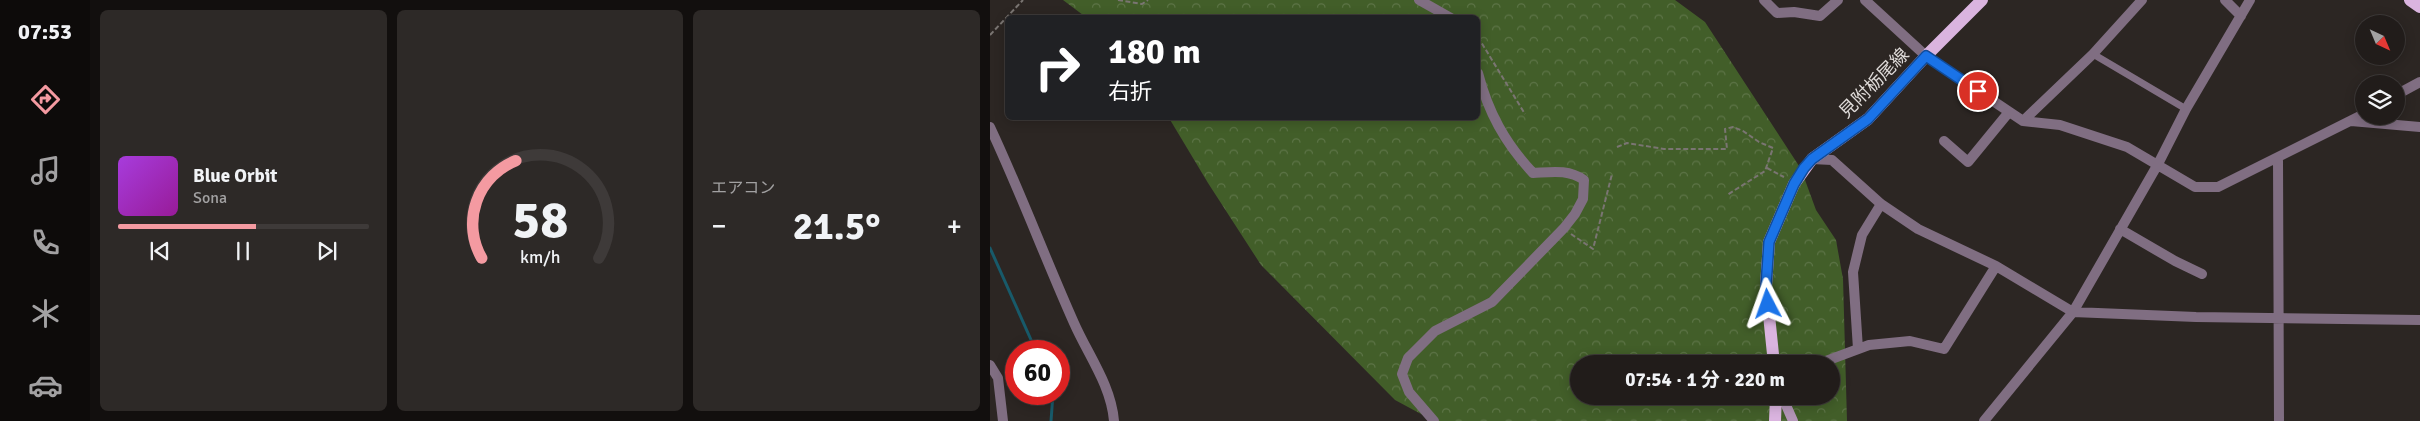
<!DOCTYPE html>
<html lang="ja">
<meta charset="utf-8">
<style>
:root{--surface:#211c1a;--page:#2d2927;--text:#f1f3f6;--muted:#a2a1a2;--line:#3e3a39;--accent:#f49aa1}
body{margin:0;font-family:Signika,"Noto Sans JP",sans-serif;background:var(--page);color:var(--text);height:100vh;display:flex;flex-direction:column;font-size:19px;white-space:nowrap}
*{box-sizing:border-box;margin:0}
p{font-size:16px;color:var(--muted)}
.icon{flex:none;width:28px;height:28px;fill:none;stroke:currentColor;stroke-width:2;stroke-linecap:round;stroke-linejoin:round}
.map{position:relative;flex:1;overflow:hidden}
.side{display:flex;flex-direction:column;gap:10px;padding:10px;background:#120f0e;width:900px}
.side>*{flex:none}
.hud{position:absolute;left:15px;top:15px;width:475px;height:105px;border-radius:8px;box-shadow:0 2px 12px #0003,0 0 0 1px var(--line);background:#202124;color:#fff;overflow:hidden}
.needle{width:32px;rotate:136deg}
.tools{position:absolute;left:1365px;top:15px;display:grid;gap:10px}
.tools a{display:grid;place-items:center;width:50px;height:50px;border-radius:50%;background:var(--surface);box-shadow:0 2px 12px #0003,0 0 0 1px var(--line);font-size:25px}
.speed{position:absolute;left:15px;top:340px;display:flex;gap:10px;font-size:25px;font-weight:700;text-align:center}
.speed>*{display:grid;place-content:center;width:65px;height:65px;border-radius:50%;background:var(--surface);box-shadow:0 2px 12px #0003,0 0 0 1px var(--line);line-height:1}
.speed .limit{border:8px solid #d22;background:#fff;color:#111}
.pin{position:absolute;display:grid;place-items:center;width:42px;height:42px;color:#fff;margin:-21px;border:2px solid #fff;border-radius:50%;box-shadow:0 1px 5px #0007}
.me{position:absolute;width:55px;margin:-28px;rotate:356deg;stroke-linejoin:round;filter:drop-shadow(0 0 4px #0008)}
.turn{display:flex;align-items:center;gap:18px;height:105px;padding:0 20px;font-size:22px}
.turn .icon{width:65px;height:65px;stroke-width:2.5}
.turn b{display:block;font-size:35px;line-height:42px}
.big{font-size:38px;font-weight:700;line-height:1.1}
.side .card{flex:1;display:flex;flex-direction:column;justify-content:center;gap:8px;min-width:0;padding:0 18px;border-radius:8px;background:var(--page)}
.side .dial{align-items:center;gap:0}
.dial svg{height:130px;overflow:visible;fill:none;stroke:var(--line);stroke-width:7;stroke-linecap:round;text-anchor:middle}
.dial text{fill:var(--text);stroke:none}
.song{display:flex;align-items:center;gap:15px}
.cover{width:60px;height:60px;border-radius:8px;background:linear-gradient(135deg,hsl(280 70% 55%),hsl(300 70% 35%))}
.played{height:5px;border-radius:2px;background:linear-gradient(90deg,var(--accent) 55%,var(--line) 55%)}
.keys{display:flex;justify-content:space-around;direction:ltr}
.heat{display:flex;justify-content:space-between;align-items:center;font-size:28px;direction:ltr}
.side .tiles{flex:1;display:grid;gap:10px;grid-template-columns:repeat(3,1fr)}
.trip{position:absolute;left:580px;top:355px;width:270px;height:50px;border-radius:25px;background:var(--surface);box-shadow:0 2px 12px #0003,0 0 0 1px var(--line);font-weight:700;line-height:50px;text-align:center}
main{display:flex;flex:1;min-height:0}
.tabs{display:flex;flex-direction:column;width:90px;justify-content:space-around;align-items:center;background:#0d0b0a;color:var(--muted)}
.tabs .icon{width:35px;height:35px}
.tabs .active{color:var(--accent)}
.tabs b{font-size:22px;color:var(--text)}
.map>svg:first-child{display:block}
.forest{fill:url(#forest-crowns);fill-rule:evenodd}
.lines{fill:none;stroke-linecap:round;stroke-linejoin:round}
.stream{stroke:#185a6a;stroke-width:3}
.path{stroke:#7a7572;stroke-width:2;stroke-dasharray:5 2.5;stroke-linecap:butt}
.lane{stroke:#806e82;stroke-width:7}
.street{stroke:#806e82;stroke-width:10}
.secondary{stroke:#b395b7;stroke-width:10}
.primary{stroke:#dab4df;stroke-width:12}
.route-casing{stroke:#114b97;stroke-width:12}
.route{stroke:#1a73e8;stroke-width:9}
.labels{text-anchor:middle;dominant-baseline:central;stroke-width:5;stroke-linejoin:round;paint-order:stroke}
.street-label{font-size:18px;fill:#dfdbd9;stroke:#2c2623}
</style>
<main>
<nav class="tabs">
<b>07:53</b>
<svg class="icon active" aria-label="directions" viewBox="0 0 24 24"><path d="M12 3l9 9-9 9-9-9zM9 14v-3h6M13 9l2 2-2 2"/></svg>
<svg class="icon" aria-label="music" viewBox="0 0 24 24"><path d="M9 18V5l10-2v13"/><circle cx="6" cy="18" r="3"/><circle cx="16" cy="16" r="3"/></svg>
<svg class="icon" aria-label="phone" viewBox="0 0 24 24"><path d="M5 4h4l2 5-3 2q2 4 5 5l2-3 5 2v4C11 20 4 13 5 4z"/></svg>
<svg class="icon" aria-label="climate" viewBox="0 0 24 24"><path d="M12 3v18M4 7l16 10M4 17L20 7"/></svg>
<svg class="icon" aria-label="car" viewBox="0 0 24 24"><path d="M5 17H2v-5l4-1 3-4h7l3 4 3 1v5h-3M9 17h6M6 11h13"/><circle cx="7" cy="17" r="2"/><circle cx="17" cy="17" r="2"/></svg>
</nav>
<section class="side">
<div class="tiles">
<div class="card">
<div class="song"><i class="cover"></i><div><b>Blue Orbit</b><p>Sona</p></div></div>
<div class="played"></div>
<div class="keys"><svg class="icon" aria-label="previous" viewBox="0 0 24 24"><path d="M18 5L8 12l10 7zM5 5v14"/></svg><svg class="icon" aria-label="pause" viewBox="0 0 24 24"><path d="M8 5v14M16 5v14"/></svg><svg class="icon" aria-label="next" viewBox="0 0 24 24"><path d="M6 5l10 7-10 7zM19 5v14"/></svg></div>
</div>
<div class="card dial"><svg viewBox="0 0 100 80">
<path d="M14 69A42 42 0 1 1 86 69"/>
<path d="M14 69A42 42 0 0 1 35 9" stroke="#f49aa1"/>
<text x="50" y="56" font-size="32" font-weight="700">58</text>
<text x="50" y="72" font-size="11">km/h</text>
</svg></div>
<div class="card"><p>エアコン</p>
<div class="heat"><a>−</a><b class="big">21.5°</b><a>+</a></div>
</div>
</div>
</section>
<div class="map">
<svg width="1430" height="421" viewBox="0 0 1430 421">
<defs>
<pattern id="forest-crowns" width="20" height="18" patternUnits="userSpaceOnUse" patternTransform="scale(1.25)"><rect width="20" height="18" fill="#425e29"/><path d="M2 6a3 3 0 1 1 6 0M12 15a3 3 0 1 1 6 0" fill="none" stroke="#5d7447"/></pattern>
</defs>
<rect width="100%" height="100%" fill="#2c2623"/>
<path class="forest" d="M73 0H685L715 22 811 169 826 210 846 240 853 279 857 421H444L405 400 271 265 218 183 179 118H488V18H97ZM589 364H841V396H589Z"/>
<g class="lines">
<path class="stream" d="M0 248 46 351
M61 421 63 394"/>
<path class="path" d="M128 0 152 4 158 0
M0 35 33 0
M488 37 535 114
M627 147 637 143 674 149H737L735 129 743 127 753 131 769 142 783 148 775 171 737 195
M777 168 794 177
M581 234 603 249 622 174"/>
<path class="lane" d="M1103 54 1196 109"/>
<path class="street" d="M429 0 461 18
M774 0 787 13 804 12 830 16 848 0
M875 0 936 56 1033 121 1070 125 1137 147 1205 187H1228L1374 114
M1235 0 1251 16
M1406 95 1430 82
M1033 121 1103 54 1152 0
M1361 121 1430 127
M0 127C30 191 55 258 84 323 98 355 121 385 124 421
M954 141 978 162 1019 112
M1288 158 1289 421
M822 159 842 160 891 204 928 229 1006 266 1083 312 1206 317 1430 320
M1130 229 1185 261 1212 274
M868 349 863 272 872 235 891 204
M828 364 879 345 920 341 954 349 1006 266
M0 365 8 378 13 421
M444 421 419 392 412 374 418 358 445 331 502 302 574 228 585 214 593 199 594 180C578 169 562 172 543 173 515 143 498 112 488 73
M994 421 1083 312 1168 164 1196 109 1260 0"/>
<path class="secondary" d="M792 396 803 421"/>
<path class="primary" d="M1420 0 1430 7
M784 364 776 286 779 242 804 184 822 159 878 119 936 56 992 0
M785 421 786 396"/>
</g>
<g class="lines">
<defs>
<path id="route" d="M778 304 776 286 779 242 804 184 814 168 822 159 878 119 936 56 988 91"/>
</defs>
<use href="#route" class="route-casing"/>
<use href="#route" class="route"/>
</g>
<g class="labels">
<g class="street-label">
<text transform="translate(884 83) rotate(-45)">見附栃尾線</text>
</g>
</g>
</svg>
<div class="tools">
<a><svg class="needle" viewBox="-14 -14 28 28"><path d="M0-13l5 13h-10z" fill="#e53935"/><path d="M0 13l5-13h-10z" fill="#a2a1a2"/></svg></a>
<a><svg class="icon" aria-label="layers" viewBox="0 0 24 24"><path d="M12 4l9 5-9 5-9-5zM3 14l9 5 9-5"/></svg></a>
</div>
<div class="speed"><div class="limit">60</div></div>
<div class="pin" style="left:988px;top:91px;background:#d93025"><svg class="icon" aria-label="arrive" viewBox="0 0 24 24"><path d="M6 21V4h12l-3 4 3 4H6"/></svg></div>
<svg class="me" style="left:778px;top:304px" viewBox="-20 -20 40 40"><path d="M0-17L14 15 0 8-14 15z" fill="#1a73e8" stroke="#fff" stroke-width="4"/></svg>
<div class="trip">07:54 · 1 分 · 220 m</div>
<div class="hud">
<div class="turn"><svg class="icon" aria-label="right" viewBox="0 0 24 24"><path d="M7 20v-9h11M14 6l5 5-5 5"/></svg><div><b>180 m</b>右折</div></div>
</div>
</div>
</main>
